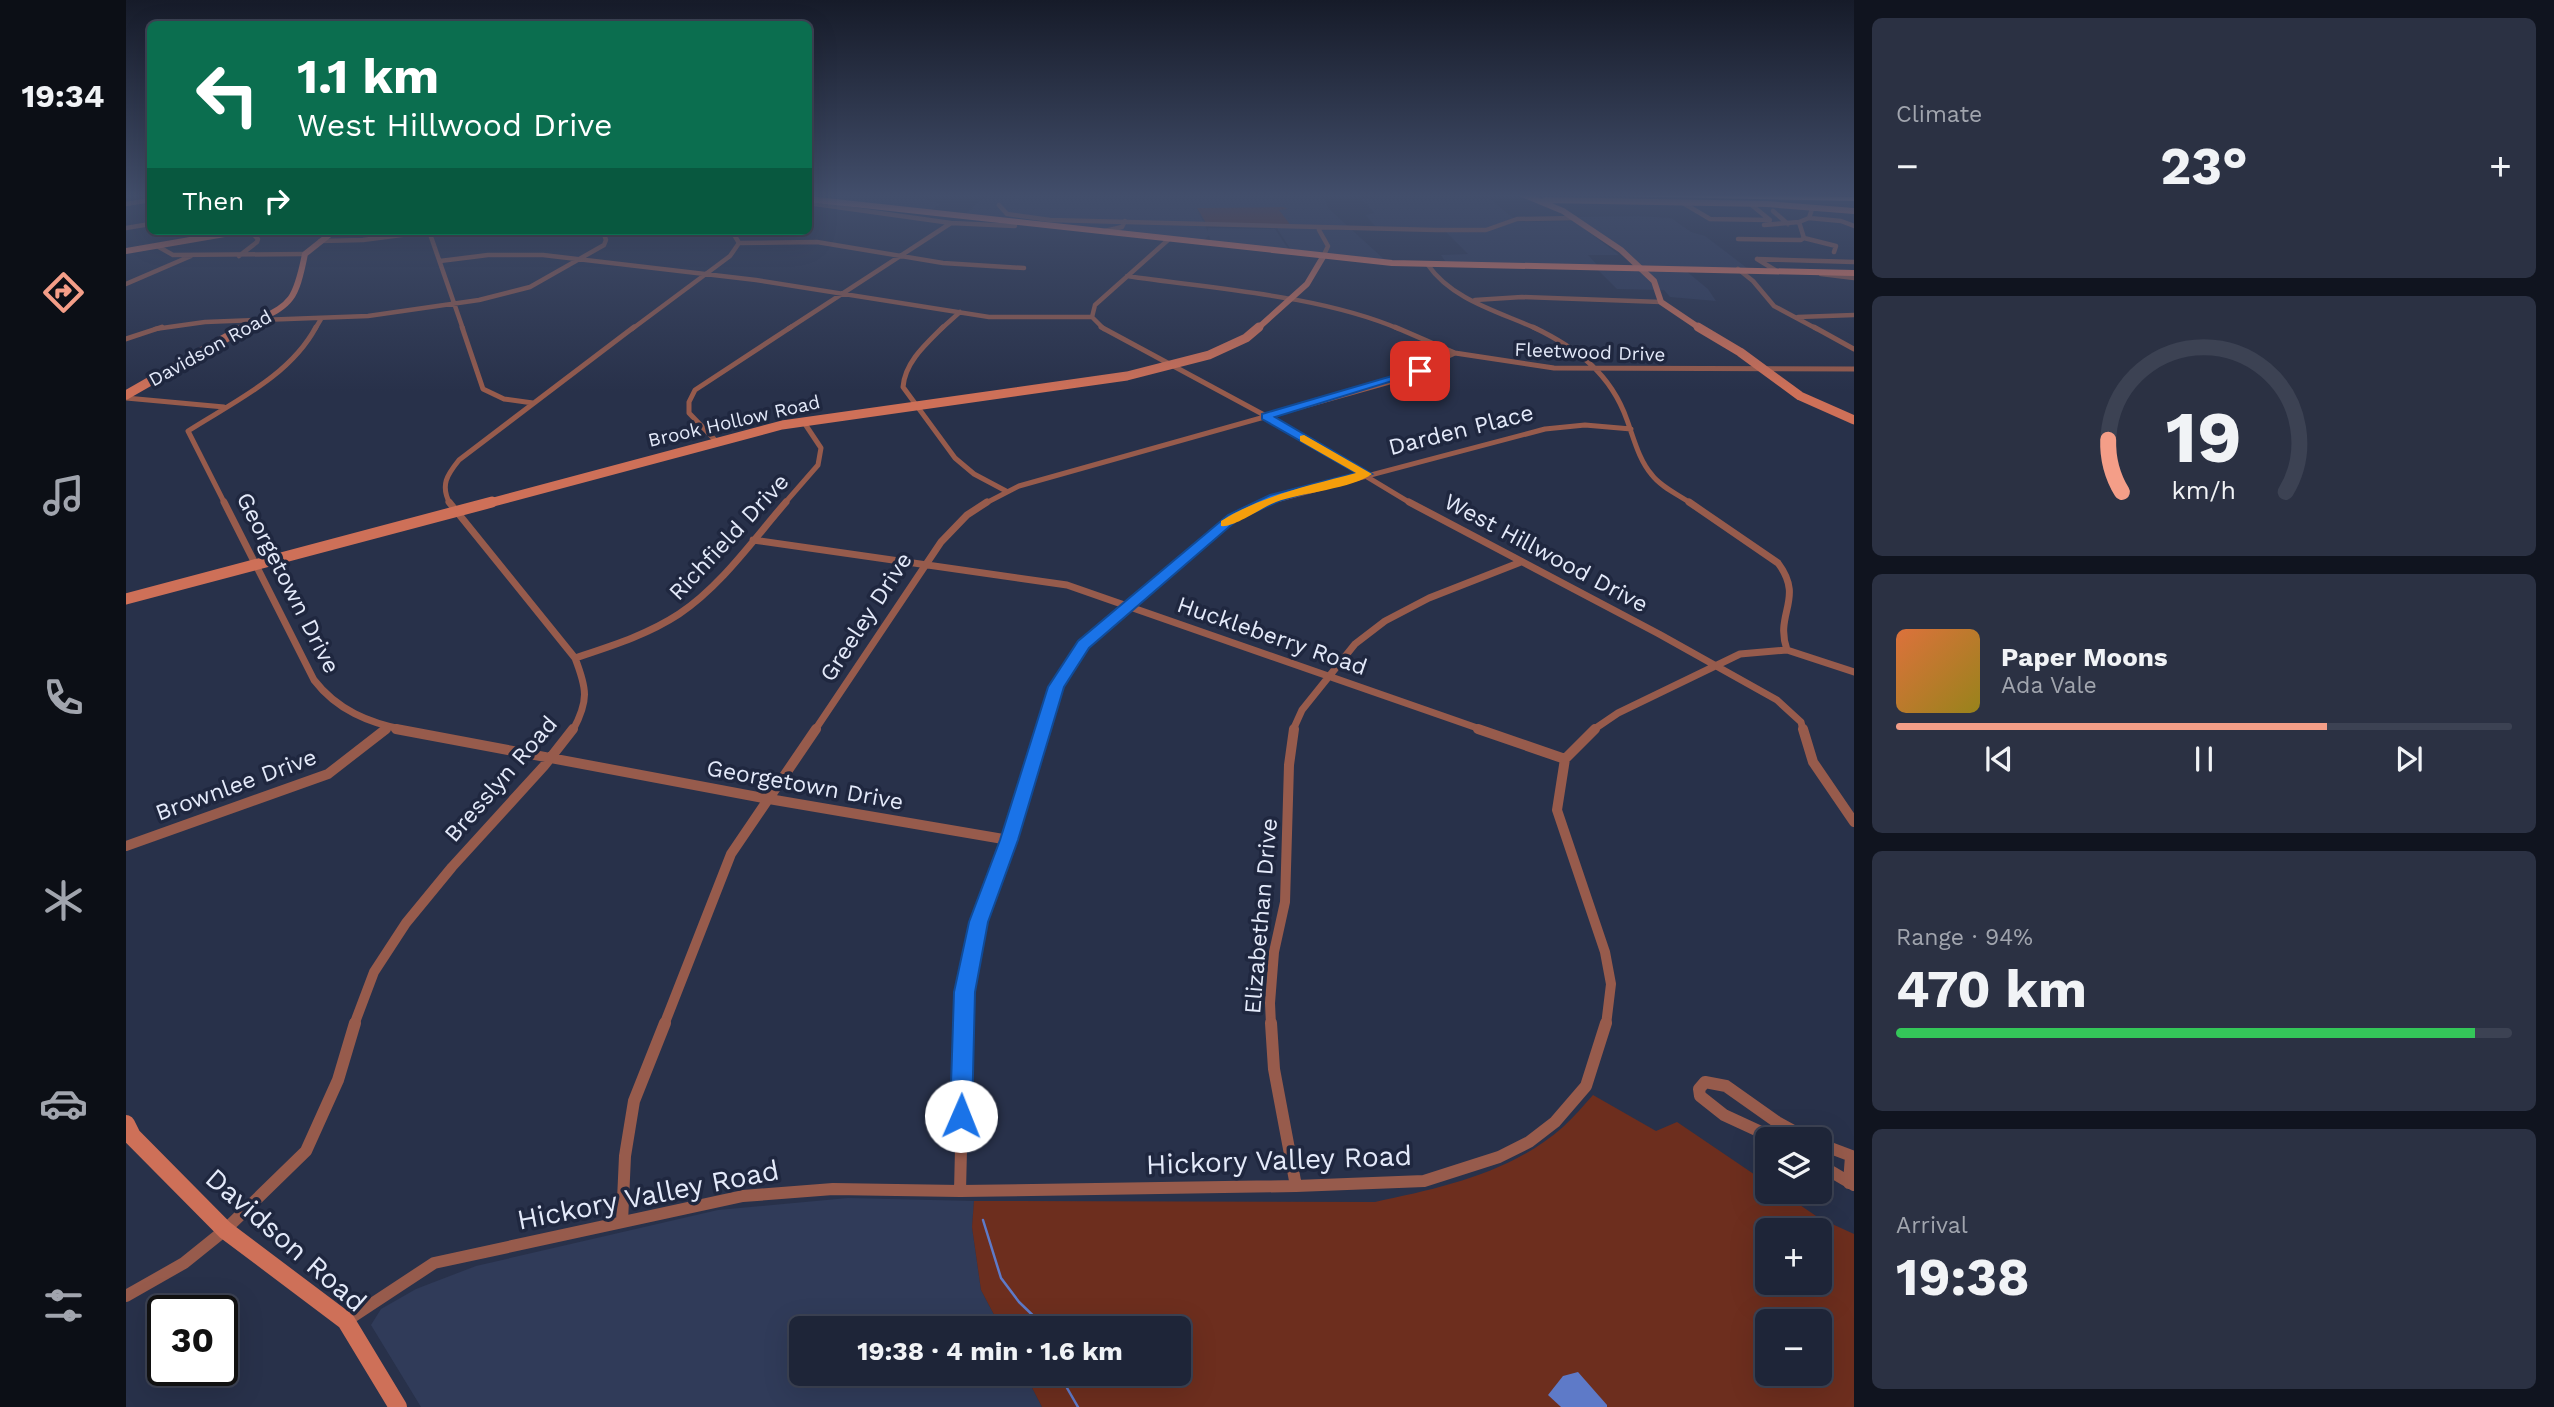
<!DOCTYPE html>
<meta charset="utf-8">
<style>
:root{--surface:#1e2538;--page:#2b3143;--text:#f1f3f6;--muted:#a1a5ae;--line:#3c4253;--accent:#f49e88}
body{margin:0;font-family:"Work Sans",sans-serif;background:var(--page);color:var(--text);height:100vh;display:flex;flex-direction:column;font-size:26px;white-space:nowrap}
*{box-sizing:border-box;margin:0}
p{font-size:23px;color:var(--muted)}
.icon{flex:none;width:38px;height:38px;fill:none;stroke:currentColor;stroke-width:2;stroke-linecap:round;stroke-linejoin:round}
.map{position:relative;flex:1;overflow:hidden}
.side{display:flex;flex-direction:column;gap:18px;padding:18px;background:#10141f;width:700px}
.side>*{flex:none}
.guide{position:absolute;left:21px;top:21px;width:665px;height:214px;border-radius:10px;box-shadow:0 7px 28px #0002,0 0 0 2px var(--line);background:#0b6e4f;color:#fff;overflow:hidden}
.buttons{position:absolute;left:1629px;top:1127px;display:grid;gap:14px}
.buttons a{display:grid;place-items:center;width:77px;height:77px;border-radius:10px;background:var(--surface);box-shadow:0 7px 28px #0002,0 0 0 2px var(--line);font-size:35px}
.speed{position:absolute;left:21px;top:1295px;display:flex;gap:14px;font-size:35px;font-weight:700;text-align:center}
.speed>*{display:grid;place-content:center;width:91px;height:91px;border-radius:50%;background:var(--surface);box-shadow:0 7px 28px #0002,0 0 0 2px var(--line);line-height:1}
.speed .limit{border:4px solid #111;border-radius:10px;background:#fff;color:#111}
.pin{position:absolute;display:grid;place-items:center;width:60px;height:60px;color:#fff;margin:-30px;border-radius:14px;box-shadow:0 4px 10px #0006}
.me{position:absolute;width:77px;margin:-38px;rotate:1deg;stroke-linejoin:round;filter:drop-shadow(0 0 5px #0008)}
.turn{display:flex;align-items:center;gap:24px;height:147px;padding:0 35px;font-size:32px}
.turn .icon{width:91px;height:91px;stroke-width:2.5}
.turn b{display:block;font-size:49px;line-height:60px}
.then{display:flex;align-items:center;height:66px;padding:0 35px;background:#0003;gap:14px;font-size:26px}
.big{font-size:52px;font-weight:700;line-height:1.1}
.side .card{flex:1;display:flex;flex-direction:column;justify-content:center;gap:10px;min-width:0;padding:0 24px;border-radius:10px;background:var(--page)}
.side .dial{align-items:center;gap:0}
.dial svg{height:182px;overflow:visible;fill:none;stroke:var(--line);stroke-width:7;stroke-linecap:round;text-anchor:middle}
.dial text{fill:var(--text);stroke:none}
.song{display:flex;align-items:center;gap:21px}
.cover{width:84px;height:84px;border-radius:10px;background:linear-gradient(135deg,hsl(20 70% 55%),hsl(50 70% 35%))}
.played{height:7px;border-radius:4px;background:linear-gradient(90deg,var(--accent) 70%,var(--line) 70%)}
.keys{display:flex;justify-content:space-around;direction:ltr}
.heat{display:flex;justify-content:space-between;align-items:center;font-size:38px;direction:ltr}
.charge{height:10px;border-radius:5px;background:linear-gradient(90deg,#34c759 94%,var(--line) 0)}
.trip{position:absolute;left:663px;top:1316px;width:402px;height:70px;border-radius:10px;background:var(--surface);box-shadow:0 7px 28px #0002,0 0 0 2px var(--line);font-weight:700;line-height:70px;text-align:center}
main{display:flex;flex:1;min-height:0}
.tabs{display:flex;flex-direction:column;width:126px;justify-content:space-around;align-items:center;background:#0c0f16;color:var(--muted)}
.tabs .icon{width:49px;height:49px}
.tabs .on{color:var(--accent)}
.tabs b{font-size:32px;color:var(--text)}
.map>svg:first-child{display:block}
.built{fill:#303b59}
.green{fill:#6d2e1e;fill-rule:evenodd}
.water{fill:#5e7ac8}
.lines{fill:none;stroke-linecap:round;stroke-linejoin:round}
.stream{stroke:#5e7ac8;stroke-width:2.5}
.street-far4{stroke:#975b4c;stroke-width:4.5}
.street-far3{stroke:#975b4c;stroke-width:5}
.street-far2{stroke:#975b4c;stroke-width:7}
.street-far1{stroke:#975b4c;stroke-width:10}
.street{stroke:#975b4c;stroke-width:12}
.secondary-far3{stroke:#ce7058;stroke-width:6}
.secondary-far2{stroke:#ce7058;stroke-width:9}
.secondary-far1{stroke:#ce7058;stroke-width:11}
.secondary{stroke:#ce7058;stroke-width:18}
.primary{stroke:#f97f60;stroke-width:6}
.highway{fill:#fca48d;fill-rule:evenodd}
.route{fill:#1a73e8;stroke:#114b97;stroke-width:2}
.slow{fill:#f59e0b}
.labels{text-anchor:middle;dominant-baseline:central;stroke-width:7;stroke-linejoin:round;paint-order:stroke}
.far-street-label{font-size:19px;fill:#e4eafa;stroke:#1f273f}
.street-label{font-size:23px;fill:#e4eafa;stroke:#1f273f}
.near-street-label{font-size:28px;fill:#e4eafa;stroke:#1f273f}
</style>
<main>
<nav class="tabs">
<b>19:34</b>
<svg class="icon on" aria-label="directions" viewBox="0 0 24 24"><path d="M12 3l9 9-9 9-9-9zM9 14v-3h6M13 9l2 2-2 2"/></svg>
<svg class="icon" aria-label="music" viewBox="0 0 24 24"><path d="M9 18V5l10-2v13"/><circle cx="6" cy="18" r="3"/><circle cx="16" cy="16" r="3"/></svg>
<svg class="icon" aria-label="phone" viewBox="0 0 24 24"><path d="M5 4h4l2 5-3 2q2 4 5 5l2-3 5 2v4C11 20 4 13 5 4z"/></svg>
<svg class="icon" aria-label="climate" viewBox="0 0 24 24"><path d="M12 3v18M4 7l16 10M4 17L20 7"/></svg>
<svg class="icon" aria-label="car" viewBox="0 0 24 24"><path d="M5 17H2v-5l4-1 3-4h7l3 4 3 1v5h-3M9 17h6M6 11h13"/><circle cx="7" cy="17" r="2"/><circle cx="17" cy="17" r="2"/></svg>
<svg class="icon" aria-label="filters" viewBox="0 0 24 24"><path d="M4 7h16M4 17h16"/><circle cx="9" cy="7" r="2"/><circle cx="15" cy="17" r="2"/></svg>
</nav>
<div class="map">
<svg width="1728" height="1407" viewBox="0 0 1728 1407">
<rect width="100%" height="100%" fill="#28314a"/>
<path class="built" d="M714 194H781L815 204 804 211 705 198Z
M862 194H1184L1197 197 1203 209 1260 261 1167 253 1152 230 1150 209H1071L1082 232V228L1149 229 1165 253 1085 244 1083 235 1075 243 837 216Z
M1267 195 1354 198 1364 199 1392 222 1448 221 1493 255H1462L1473 267 1321 264 1315 255 1342 254 1319 231 1253 230 1239 215 1248 213 1236 199Z
M1512 216 1545 218 1565 232 1579 236 1621 268H1517L1449 217Z
M1472 270 1560 271 1582 289 1590 301 1544 297 1538 290 1491 289Z
M722 1198 848 1201 846 1227 855 1290 875 1328H676V1374H899L916 1407H295L245 1325 255 1309 290 1289 350 1266 592 1210Z"/>
<path class="green" d="M1157 207 1162 209 1153 210 1166 227 1080 223 1071 208Z
M1467 1095 1530 1131 1551 1122 1641 1183 1642 1192H1655L1693 1218 1728 1234V1407H916L899 1374H1054V1328H875L855 1290 846 1227 848 1201 1249 1202C1315 1188 1385 1173 1437 1127 1448 1117 1457 1106 1467 1095ZM1642 1230H1694V1283H1642ZM1642 1321H1694V1374H1642Z"/>
<path class="water" d="M1452 1372 1481 1405V1407H1435L1422 1395 1437 1376Z"/>
<g class="lines">
<path class="stream" d="M857 1220 875 1278 893 1302 920 1328
M933 1374 952 1407"/>
<path class="street-far4" d="M682 203 825 223 889 226
M1557 203 1584 219 1644 220 1623 203
M0 204 24 200
M873 205 881 214 924 220 1310 230H1360L1391 219 1449 218
M1647 211 1662 224
M1683 218 1715 221 1728 226
M1638 225 1673 222
M0 228 24 224
M1193 230 1202 246 1197 257
M303 231 337 329
M979 231 996 227 999 221
M1678 238 1710 246 1708 252
M1612 239 1675 240 1678 238 1673 222 1683 218 1686 209
M194 241 237 240 306 231
M613 243 691 242 817 263 898 268
M31 246 47 255 179 254
M113 256 131 242 132 239 124 231
M1631 259 1728 262
M1631 259 1649 270
M314 261 362 255H417L630 280 863 317H966
M1302 265C1326 300 1374 312 1411 329
M1612 269 1627 281 1648 306 1691 329
M1695 274 1728 278
M1001 276C1088 289 1193 295 1273 329
M0 284 65 256
M1349 300 1396 297 1535 302
M1672 317 1728 315
M29 329 79 322 242 316 353 300 404 287 478 245 480 240 477 231
M189 329 195 319
M506 329 604 256 613 243 606 231
M662 329 825 223
M815 329 834 312
M978 329 966 317 969 305 1042 240"/>
<path class="street-far3" d="M336 327 357 389 378 399 407 403
M817 327C800 344 779 362 777 387L829 458 848 474 880 491
M975 327 1140 416 1286 504
M1269 327 1329 353 1428 368 1728 369
M1407 327C1451 348 1485 374 1501 420 1508 439 1513 460 1526 475 1535 487 1553 495 1566 504
M1688 327 1728 349
M0 339 36 327
M0 398 98 407
M590 441 563 413V402L569 390 665 327
M99 504 62 431C107 402 164 376 190 327
M324 504C314 485 321 475 333 460L508 327
M658 504 692 465 695 448 677 421
M858 504 893 486 1267 381 1329 353
M1135 504 1419 429 1459 425 1505 429"/>
<path class="street-far2" d="M98 502 188 680C211 710 243 723 279 730
M323 502 449 658C461 689 463 700 447 730
M1283 502 1533 634 1651 700 1675 722 1677 730
M1563 502 1652 563C1679 599 1648 613 1661 650
M627 540 941 585 1357 730
M449 658C485 646 521 635 553 614 595 586 627 540 660 502
M258 730 262 727
M689 730 815 542 841 515 861 502
M917 730 930 687 957 644 1036 580 1107 517 1138 502
M1167 730 1176 710 1229 644 1259 621 1303 598 1395 562
M1467 730 1492 713 1614 654 1661 650 1728 672"/>
<path class="street-far1" d="M270 729 643 799 883 840
M1352 729 1439 759
M1469 729 1439 759 1431 810 1479 952 1485 984 1480 1025
M1677 729 1687 762 1728 822
M0 846 202 774 260 729
M228 1025 248 972 280 923 326 867 418 766 447 729
M538 1025 605 854 690 729
M838 1025 839 992 859 901 883 840 917 729
M1145 1025 1144 1003 1148 952 1159 902 1163 765 1168 729"/>
<path class="street" d="M1145 1023 1148 1069 1170 1186
M1650 1139 1598 1115 1574 1096 1573 1089 1579 1082 1600 1086 1651 1122 1682 1139
M1694 1144 1728 1157
M1694 1165 1728 1185
M1723 1183 1725 1156
M834 1191 838 1023
M496 1222 499 1156 508 1101 539 1023
M0 1296 58 1263 99 1230 180 1151 212 1080 229 1023
M220 1321 308 1263 617 1196 707 1189 834 1191 1170 1186 1298 1181 1373 1157 1403 1142 1429 1122 1460 1086 1480 1023"/>
<path class="secondary-far3" d="M1396 194 1437 211 1495 250 1528 281 1535 302 1575 329
M1419 200 1641 204 1728 211
M0 251 116 231
M116 329C163 303 168 309 179 254L208 231
M1131 329 1181 284 1197 257"/>
<path class="secondary-far2" d="M1572 327 1614 352 1674 396 1728 420
M0 395 119 327
M360 504 656 425 1001 376 1083 355 1120 338 1133 327"/>
<path class="secondary-far1" d="M0 599 366 502"/>
<path class="secondary" d="M0 1124 6 1136 99 1230 220 1321 272 1407"/>
<path class="primary" d="M682 199 1266 263 1728 273"/>
<path class="highway" d="M682 194H695L682 198Z
M1491 194 1728 197V201L1494 196Z"/>
</g>
<linearGradient id="sky" x2="0" y2="1"><stop stop-color="#161b29"/><stop offset="0.5" stop-color="#424e6b"/><stop offset="1" stop-color="#424e6b" stop-opacity="0"/></linearGradient>
<rect width="1728" height="391" fill="url(#sky)"/>
<path class="route" d="M1290 369 1299 371 1149 417 1246 474 1153 501 1111 520 963 648 938 687 892 840 862 922 849 992 846 1116 843 1122 835 1125 827 1122 824 1116 828 992 843 922 874 840 922 687 952 641 1102 515 1144 495 1230 473 1136 419V414Z"/>
<path class="slow" d="M1178 435 1246 474C1228 488 1174 493 1150 502 1136 507 1108 528 1095 526V521C1137 495 1182 486 1230 473L1174 441V436Z"/>
<g class="labels">
<g class="far-street-label">
<text transform="translate(84 348) rotate(-29)">Davidson Road</text>
<text transform="translate(1464 352) rotate(2)">Fleetwood Drive</text>
<text transform="translate(608 421) rotate(-13)">Brook Hollow Road</text>
</g>
<g class="street-label">
<text transform="translate(1335 430) rotate(-14)">Darden Place</text>
<text transform="translate(603 537) rotate(-47)">Richfield Drive</text>
<text transform="translate(1420 553) rotate(28)">West Hillwood Drive</text>
<text transform="translate(162 583) rotate(63)">Georgetown Drive</text>
<text transform="translate(740 617) rotate(-57)">Greeley Drive</text>
<text transform="translate(1146 636) rotate(19)">Huckleberry Road</text>
<text transform="translate(375 779) rotate(-49)">Bresslyn Road</text>
<text transform="translate(110 785) rotate(-20)">Brownlee Drive</text>
<text transform="translate(679 785) rotate(10)">Georgetown Drive</text>
<text transform="translate(1135 916) rotate(-85)">Elizabethan Drive</text>
</g>
<g class="near-street-label">
<text transform="translate(1153 1160) rotate(-2)">Hickory Valley Road</text>
<text transform="translate(522 1195) rotate(-11)">Hickory Valley Road</text>
<text transform="translate(160 1240) rotate(41)">Davidson Road</text>
</g>
</g>
</svg>
<div class="buttons">
<a><svg class="icon" aria-label="layers" viewBox="0 0 24 24"><path d="M12 4l9 5-9 5-9-5zM3 14l9 5 9-5"/></svg></a>
<a>+</a>
<a>−</a>
</div>
<div class="speed"><div class="limit">30</div></div>
<div class="pin" style="left:1294px;top:371px;background:#d93025"><svg class="icon" aria-label="arrive" viewBox="0 0 24 24"><path d="M6 21V4h12l-3 4 3 4H6"/></svg></div>
<svg class="me" style="left:835px;top:1116px" viewBox="-20 -20 40 40"><circle r="19" fill="#fff"/><path d="M0-13L10 11 0 6-10 11z" fill="#1a73e8"/></svg>
<div class="trip">19:38 · 4 min · 1.6 km</div>
<div class="guide">
<div class="turn"><svg class="icon" aria-label="left" viewBox="0 0 24 24"><path d="M17 20v-9H6M10 6l-5 5 5 5"/></svg><div><b>1.1 km</b>West Hillwood Drive</div></div>
<div class="then">Then<svg class="icon" aria-label="right" viewBox="0 0 24 24"><path d="M7 20v-9h11M14 6l5 5-5 5"/></svg></div>
</div>
</div>
<section class="side">
<div class="card"><p>Climate</p>
<div class="heat"><a>−</a><b class="big">23°</b><a>+</a></div>
</div>
<div class="card dial"><svg viewBox="0 0 100 80">
<path d="M14 69A42 42 0 1 1 86 69"/>
<path d="M14 69A42 42 0 0 1 8 46" stroke="#f49e88"/>
<text x="50" y="56" font-size="32" font-weight="700">19</text>
<text x="50" y="72" font-size="11">km/h</text>
</svg></div>
<div class="card">
<div class="song"><i class="cover"></i><div><b>Paper Moons</b><p>Ada Vale</p></div></div>
<div class="played"></div>
<div class="keys"><svg class="icon" aria-label="previous" viewBox="0 0 24 24"><path d="M18 5L8 12l10 7zM5 5v14"/></svg><svg class="icon" aria-label="pause" viewBox="0 0 24 24"><path d="M8 5v14M16 5v14"/></svg><svg class="icon" aria-label="next" viewBox="0 0 24 24"><path d="M6 5l10 7-10 7zM19 5v14"/></svg></div>
</div>
<div class="card"><p>Range · 94%</p><b class="big">470 km</b><div class="charge"></div></div>
<div class="card"><p>Arrival</p><b class="big">19:38</b></div>
</section>
</main>
